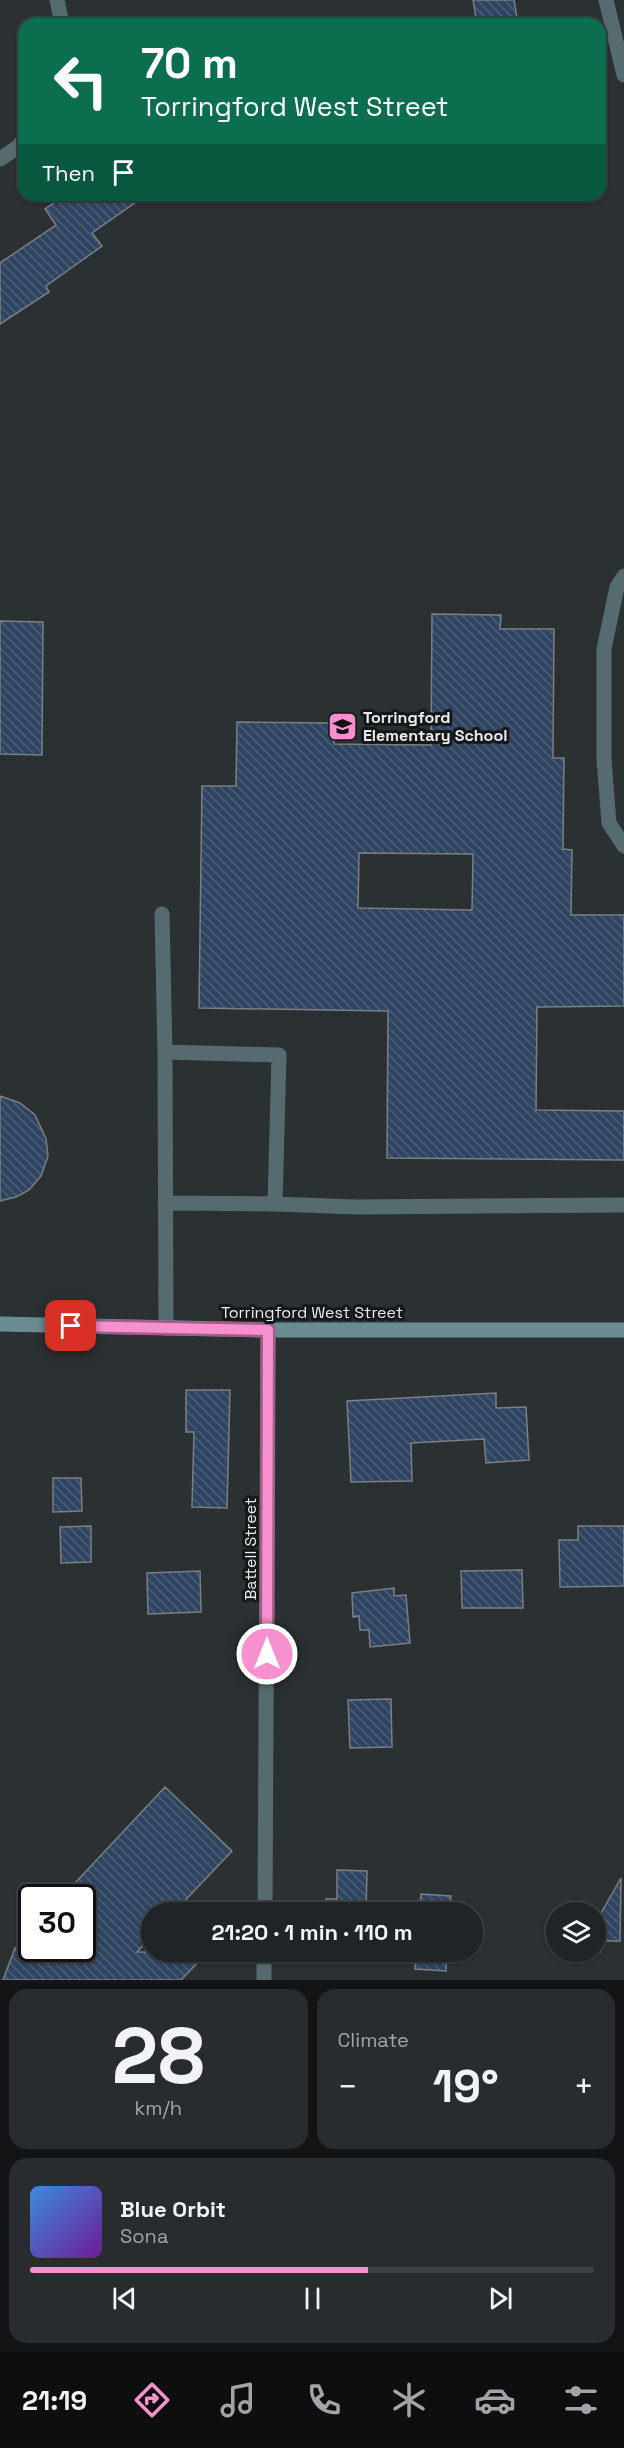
<!DOCTYPE html>
<meta charset="utf-8">
<style>
:root{--surface:#202426;--page:#282c2e;--text:#f1f3f6;--muted:#a2a4a7;--line:#3d4143;--accent:#f790ce}
body{margin:0;font-family:"Space Grotesk",sans-serif;background:var(--page);color:var(--text);height:100vh;display:flex;flex-direction:column;font-size:22px;white-space:nowrap}
*{box-sizing:border-box;margin:0}
p{font-size:20px;color:var(--muted)}
.icon{flex:none;width:33px;height:33px;fill:none;stroke:currentColor;stroke-width:2;stroke-linecap:round;stroke-linejoin:round}
.map{position:relative;height:1980px;overflow:hidden}
.side{display:flex;flex-direction:column;gap:9px;padding:9px;background:#121415;flex:1}
.side>*{flex:none}
.hud{position:absolute;left:18px;top:18px;width:588px;height:183px;border-radius:18px;box-shadow:0 2px 4px #0004,0 0 0 2px var(--line);background:#0b6e4f;color:#fff;overflow:hidden}
.fabs{position:absolute;left:546px;top:1902px;display:grid;gap:12px}
.fabs a{display:grid;place-items:center;width:60px;height:60px;border-radius:50%;background:var(--surface);box-shadow:0 2px 4px #0004,0 0 0 2px var(--line);font-size:30px}
.speed{position:absolute;left:18px;top:1884px;display:flex;gap:12px;font-size:30px;font-weight:700;text-align:center}
.speed>*{display:grid;place-content:center;width:78px;height:78px;border-radius:50%;background:var(--surface);box-shadow:0 2px 4px #0004,0 0 0 2px var(--line);line-height:1}
.speed .limit{border:3px solid #111;border-radius:9px;background:#fff;color:#111}
.pin{position:absolute;display:grid;place-items:center;width:51px;height:51px;color:#fff;margin:-26px;border-radius:12px;box-shadow:0 3px 9px #0006}
.me{position:absolute;width:66px;margin:-33px;rotate:0deg;stroke-linejoin:round;filter:drop-shadow(0 0 4px #0008)}
.turn{display:flex;align-items:center;gap:21px;height:126px;padding:0 24px;font-size:27px}
.turn .icon{width:78px;height:78px;stroke-width:2.5}
.turn b{display:block;font-size:42px;line-height:51px}
.then{display:flex;align-items:center;height:57px;padding:0 24px;background:#0003;gap:12px;font-size:22px}
.big{font-size:45px;font-weight:700;line-height:1.1}
.side .widget{flex:1;display:flex;flex-direction:column;justify-content:center;gap:9px;min-width:0;padding:0 21px;border-radius:18px;background:var(--page)}
.side .dial{align-items:center;gap:0}
.dial b{font-size:78px;line-height:1}
.song{display:flex;align-items:center;gap:18px}
.cover{width:72px;height:72px;border-radius:9px;background:linear-gradient(135deg,hsl(210 70% 55%),hsl(280 70% 35%))}
.played{height:6px;border-radius:3px;background:linear-gradient(90deg,var(--accent) 60%,var(--line) 60%)}
.keys{display:flex;justify-content:space-around;direction:ltr}
.heat{display:flex;justify-content:space-between;align-items:center;font-size:33px;direction:ltr}
.side .tiles{flex:1;display:grid;gap:9px;grid-template-columns:1fr 1fr}
.widget:last-child{grid-column:span 2}
.trip{position:absolute;left:141px;top:1902px;width:342px;height:60px;border-radius:30px;background:var(--surface);box-shadow:0 2px 4px #0004,0 0 0 2px var(--line);font-weight:700;line-height:60px;text-align:center}
.tab-bar{display:flex;height:96px;justify-content:space-around;align-items:center;background:#0d0e0f;color:var(--muted)}
.tab-bar .icon{width:42px;height:42px}
.tab-bar .current{color:var(--accent)}
.tab-bar b{font-size:27px;color:var(--text)}
.map>svg:first-child{display:block}
.building{fill:url(#building-back-hatch);stroke:#7b7f84;stroke-width:1.5;fill-rule:evenodd}
.lines{fill:none;stroke-linecap:round;stroke-linejoin:round}
.service{stroke:#566b6f;stroke-width:15}
.minor{stroke:#566b6f;stroke-width:15}
.tertiary{stroke:#566b6f;stroke-width:15}
.secondary{stroke:#6a8c93;stroke-width:15}
.route-casing{stroke:#a15e86;stroke-width:15}
.route{stroke:#f790ce;stroke-width:10}
.labels{text-anchor:middle;dominant-baseline:central;stroke-width:6;stroke-linejoin:round;paint-order:stroke}
.poi-label{font-size:16px;font-weight:bold;fill:#e9edef;stroke:#151719;text-anchor:start}
.street-label{font-size:16px;fill:#e9edef;stroke:#151719}
</style>
<div class="map">
<svg width="624" height="1980" viewBox="0 0 624 1980">
<defs>
<pattern id="building-back-hatch" width="6" height="6" patternUnits="userSpaceOnUse" patternTransform="scale(1.5)"><rect width="6" height="6" fill="#2f4461"/><path d="M-1 5l2 2M0 0l6 6M5-1l2 2" fill="none" stroke="#4d5f78"/></pattern>
</defs>
<rect width="100%" height="100%" fill="#2b3033"/>
<path class="building" d="M473 0H514L518 24H477Z
M65 195H146L92 233 102 246 46 286 49 292 0 324V263L56 225 45 209Z
M432 614 501 615 500 629H554L553 758H564L563 849 572 850 571 915H624V1006L537 1007 536 1110 624 1111V1160L387 1158 388 1011 199 1008 202 786H236L237 722 334 723V744L431 745ZM359 853 473 854 472 910 358 908Z
M0 621 43 622 42 755 0 754Z
M0 1096 20 1103 35 1115 46 1139 48 1156 41 1176 29 1190 16 1197 0 1201Z
M186 1390H230L227 1508 192 1507 194 1432H186Z
M496 1393V1408L526 1407 529 1460 486 1463 484 1439 411 1443 412 1481 351 1482 347 1401Z
M53 1478H81L82 1511 53 1512Z
M91 1526V1562L61 1563 60 1527Z
M578 1526H624V1586L560 1587 559 1540H578Z
M522 1570 523 1608H462L461 1571Z
M200 1571 201 1612 148 1614 147 1573Z
M394 1588V1596L406 1595 410 1643 370 1647 369 1630H360L359 1616 353 1617 352 1593Z
M391 1699 392 1747 350 1748 348 1700Z
M165 1787 232 1851 174 1912H152V1936L137 1952H208L181 1980H3L15 1948H82V1898H61Z
M337 1870 367 1871 366 1912H325L326 1899H337Z
M621 1878 620 1941H601V1952H575H596V1912H556V1951V1912L601 1913Z
M421 1894 451 1896 450 1912H419Z
M325 1952H348V1955H325Z
M416 1952H447L446 1971 415 1969Z"/>
<g class="lines">
<path class="service" d="M624 576 617 587 604 649V760L609 823 624 846
M162 914 165 1052
M165 1203 275 1204
M166 1328 165 1052 279 1055 275 1204 356 1207 624 1205"/>
<path class="minor" d="M57 0 62 24
M0 159 18 147 24 139
M265 1912 268 1330
M264 1980V1952"/>
<path class="tertiary" d="M606 0 624 75"/>
<path class="secondary" d="M0 1324 268 1330H624"/>
</g>
<g class="lines">
<defs>
<path id="route" d="M71 1326 268 1330 267 1654"/>
</defs>
<use href="#route" class="route-casing"/>
<use href="#route" class="route"/>
</g>
<defs>
<symbol id="school-square" viewBox="-11 -11 22 22"><rect x="-9" y="-9" width="18" height="18" rx="4" fill="#f790ce" stroke="#151719"/><path d="M0-5L7-2L0 1L-7-2ZM-4 1L0 2.5L4 1V4Q0 6-4 4Z" fill="#111"/></symbol>
</defs>
<g fill-rule="evenodd">
<use href="#school-square" x="326" y="710" width="33" height="33"/>
</g>
<g class="labels">
<g class="poi-label">
<text x="363" y="717">Torringford<tspan x="363" dy="18">Elementary School</tspan></text>
</g>
<g class="street-label">
<text x="312" y="1312">Torringford West Street</text>
<text transform="translate(250 1549) rotate(-90)">Battell Street</text>
</g>
</g>
</svg>
<div class="fabs">
<a><svg class="icon" aria-label="layers" viewBox="0 0 24 24"><path d="M12 4l9 5-9 5-9-5zM3 14l9 5 9-5"/></svg></a>
</div>
<div class="speed"><div class="limit">30</div></div>
<div class="pin" style="left:71px;top:1326px;background:#d93025"><svg class="icon" aria-label="arrive" viewBox="0 0 24 24"><path d="M6 21V4h12l-3 4 3 4H6"/></svg></div>
<svg class="me" style="left:267px;top:1654px" viewBox="-20 -20 40 40"><circle r="17" fill="#f790ce" stroke="#fff" stroke-width="3"/><path d="M0-11L8 9 0 5-8 9z" fill="#fff"/></svg>
<div class="trip">21:20 · 1 min · 110 m</div>
<div class="hud">
<div class="turn"><svg class="icon" aria-label="left" viewBox="0 0 24 24"><path d="M17 20v-9H6M10 6l-5 5 5 5"/></svg><div><b>70 m</b>Torringford West Street</div></div>
<div class="then">Then<svg class="icon" aria-label="arrive" viewBox="0 0 24 24"><path d="M6 21V4h12l-3 4 3 4H6"/></svg></div>
</div>
</div>
<section class="side">
<div class="tiles">
<div class="widget dial"><b>28</b><p>km/h</p></div>
<div class="widget"><p>Climate</p>
<div class="heat"><a>−</a><b class="big">19°</b><a>+</a></div>
</div>
<div class="widget">
<div class="song"><i class="cover"></i><div><b>Blue Orbit</b><p>Sona</p></div></div>
<div class="played"></div>
<div class="keys"><svg class="icon" aria-label="previous" viewBox="0 0 24 24"><path d="M18 5L8 12l10 7zM5 5v14"/></svg><svg class="icon" aria-label="pause" viewBox="0 0 24 24"><path d="M8 5v14M16 5v14"/></svg><svg class="icon" aria-label="next" viewBox="0 0 24 24"><path d="M6 5l10 7-10 7zM19 5v14"/></svg></div>
</div>
</div>
</section>
<nav class="tab-bar">
<b>21:19</b>
<svg class="icon current" aria-label="directions" viewBox="0 0 24 24"><path d="M12 3l9 9-9 9-9-9zM9 14v-3h6M13 9l2 2-2 2"/></svg>
<svg class="icon" aria-label="music" viewBox="0 0 24 24"><path d="M9 18V5l10-2v13"/><circle cx="6" cy="18" r="3"/><circle cx="16" cy="16" r="3"/></svg>
<svg class="icon" aria-label="phone" viewBox="0 0 24 24"><path d="M5 4h4l2 5-3 2q2 4 5 5l2-3 5 2v4C11 20 4 13 5 4z"/></svg>
<svg class="icon" aria-label="climate" viewBox="0 0 24 24"><path d="M12 3v18M4 7l16 10M4 17L20 7"/></svg>
<svg class="icon" aria-label="car" viewBox="0 0 24 24"><path d="M5 17H2v-5l4-1 3-4h7l3 4 3 1v5h-3M9 17h6M6 11h13"/><circle cx="7" cy="17" r="2"/><circle cx="17" cy="17" r="2"/></svg>
<svg class="icon" aria-label="filters" viewBox="0 0 24 24"><path d="M4 7h16M4 17h16"/><circle cx="9" cy="7" r="2"/><circle cx="15" cy="17" r="2"/></svg>
</nav>
